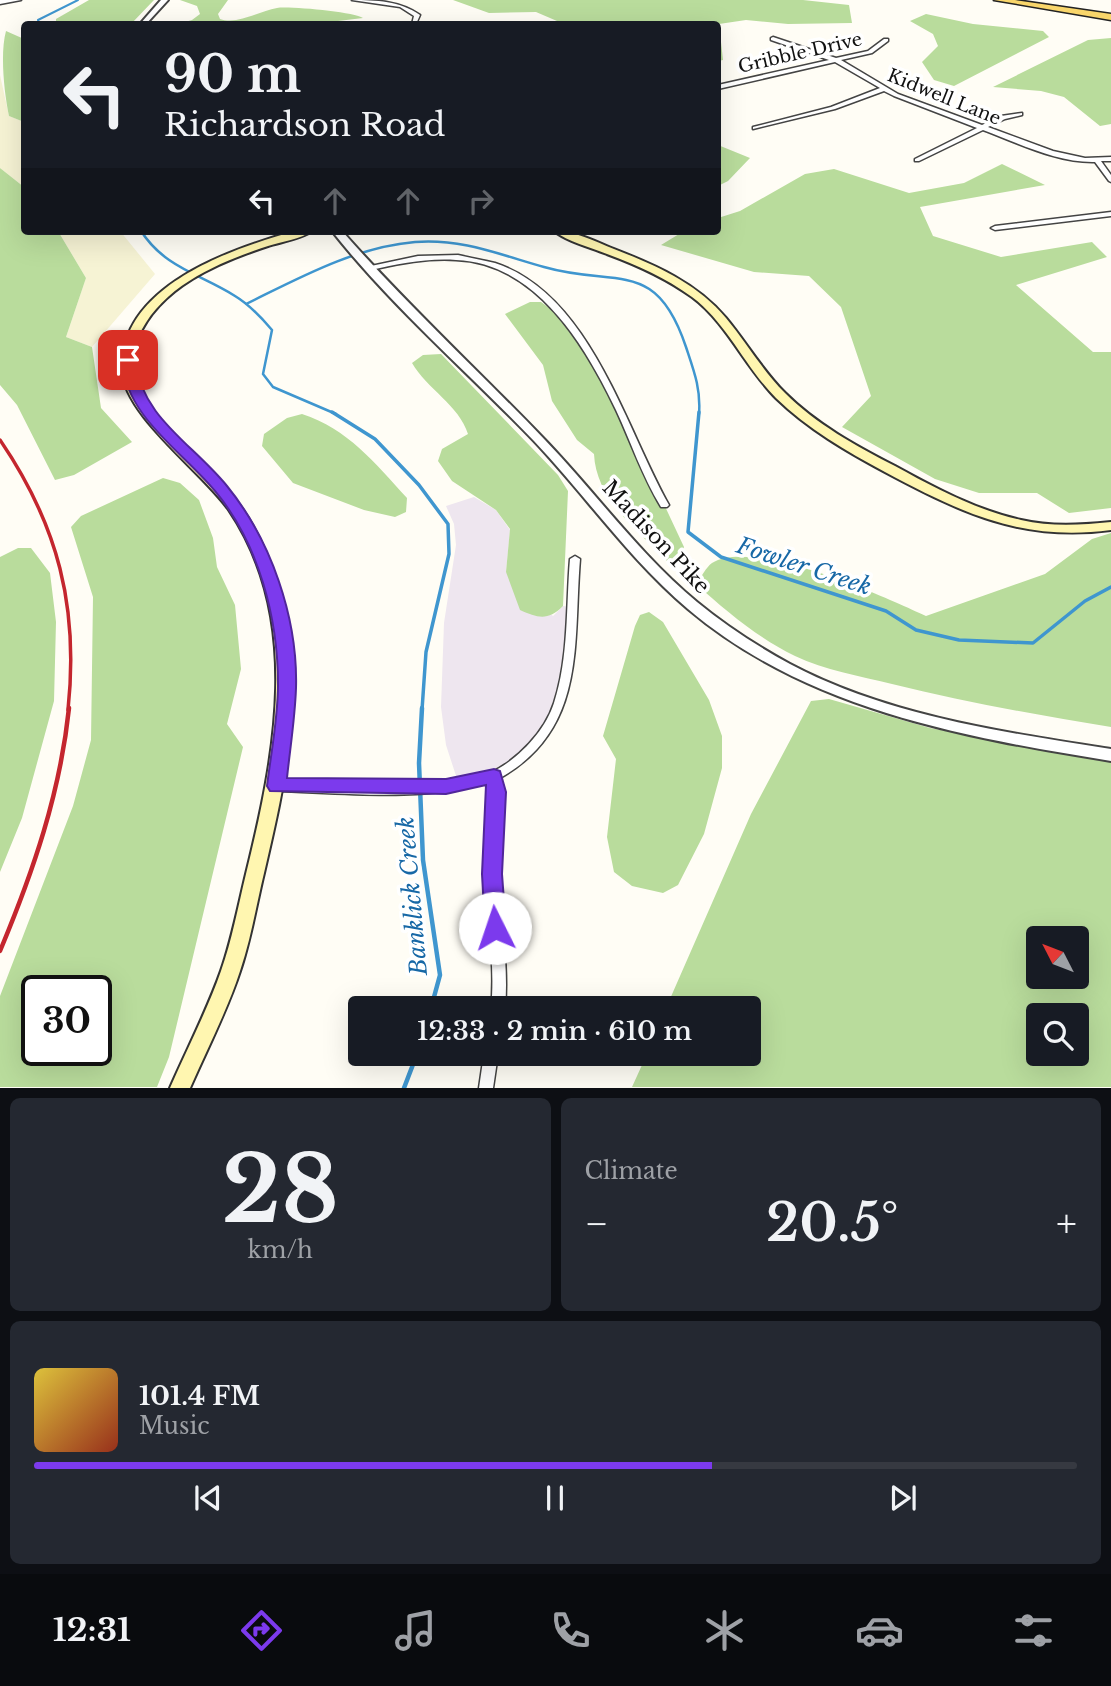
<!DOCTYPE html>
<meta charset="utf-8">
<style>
:root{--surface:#171b24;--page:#242831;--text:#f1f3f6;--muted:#9ea1a6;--line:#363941;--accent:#7c3aed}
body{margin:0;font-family:"Libre Baskerville",serif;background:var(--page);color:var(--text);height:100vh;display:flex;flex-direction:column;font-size:26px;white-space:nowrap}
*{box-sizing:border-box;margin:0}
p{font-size:23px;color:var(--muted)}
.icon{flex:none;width:38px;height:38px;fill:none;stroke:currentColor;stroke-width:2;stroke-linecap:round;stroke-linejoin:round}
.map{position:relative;height:1088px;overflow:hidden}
.drawer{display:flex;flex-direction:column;gap:10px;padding:10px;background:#0d0f14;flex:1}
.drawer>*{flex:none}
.banner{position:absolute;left:21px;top:21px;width:700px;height:214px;border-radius:7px;box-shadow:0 7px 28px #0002;background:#171b24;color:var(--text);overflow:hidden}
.needle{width:46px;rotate:312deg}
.fabs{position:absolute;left:1026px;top:926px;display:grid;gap:14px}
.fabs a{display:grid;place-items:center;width:63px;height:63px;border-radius:7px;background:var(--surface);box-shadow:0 7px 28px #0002;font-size:35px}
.speed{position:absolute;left:21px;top:975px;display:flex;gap:14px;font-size:35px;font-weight:700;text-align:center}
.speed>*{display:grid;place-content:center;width:91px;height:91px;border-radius:50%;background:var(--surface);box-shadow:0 7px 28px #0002;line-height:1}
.speed .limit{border:4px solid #111;border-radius:10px;background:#fff;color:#111}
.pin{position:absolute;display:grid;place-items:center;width:60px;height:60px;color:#fff;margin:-30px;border-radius:14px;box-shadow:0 4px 10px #0006}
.me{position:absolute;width:77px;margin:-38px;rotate:356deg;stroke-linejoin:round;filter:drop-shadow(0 0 5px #0008)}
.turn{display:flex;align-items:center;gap:24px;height:147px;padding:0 28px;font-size:32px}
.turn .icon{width:91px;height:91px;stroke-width:2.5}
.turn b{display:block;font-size:49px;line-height:60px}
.lanes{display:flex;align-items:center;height:66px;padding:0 28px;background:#0003;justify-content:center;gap:35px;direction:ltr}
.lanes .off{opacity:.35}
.big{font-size:52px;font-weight:600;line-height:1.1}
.drawer .widget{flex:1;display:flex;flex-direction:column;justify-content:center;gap:10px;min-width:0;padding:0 24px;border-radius:10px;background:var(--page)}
.drawer .dial{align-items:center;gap:0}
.dial b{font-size:91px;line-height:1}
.song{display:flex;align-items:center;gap:21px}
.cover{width:84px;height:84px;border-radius:10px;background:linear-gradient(135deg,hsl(50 70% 55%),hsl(10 70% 35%))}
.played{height:7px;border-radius:4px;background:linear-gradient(90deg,var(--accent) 65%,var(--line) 65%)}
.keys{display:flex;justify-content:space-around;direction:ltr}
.heat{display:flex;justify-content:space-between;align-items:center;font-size:38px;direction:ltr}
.drawer .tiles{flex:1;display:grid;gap:10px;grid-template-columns:1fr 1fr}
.widget:last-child{grid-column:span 2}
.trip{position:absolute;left:348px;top:996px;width:413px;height:70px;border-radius:7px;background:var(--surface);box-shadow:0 7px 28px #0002;font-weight:600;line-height:70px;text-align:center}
.dock{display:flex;height:112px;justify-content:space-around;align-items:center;background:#090b0e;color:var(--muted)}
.dock .icon{width:49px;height:49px}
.dock .selected{color:var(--accent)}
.dock b{font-size:32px;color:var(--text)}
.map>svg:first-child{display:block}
.industrial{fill:#eee6ef}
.farmland{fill:#f6f3d4}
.forest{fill:#b9dc9c;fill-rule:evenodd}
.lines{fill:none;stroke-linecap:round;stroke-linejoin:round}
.stream-far3{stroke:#3f96cf;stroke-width:2}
.stream-far2{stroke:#3f96cf;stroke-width:2.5}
.stream-far1{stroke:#3f96cf;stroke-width:3.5}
.stream{stroke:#3f96cf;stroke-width:4.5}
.minor-casing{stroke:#444;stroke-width:3}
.tertiary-casing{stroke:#444;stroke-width:4}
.secondary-casing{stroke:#333;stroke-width:4}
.primary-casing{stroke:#222;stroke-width:3}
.minor{fill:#fff;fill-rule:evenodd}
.tertiary{fill:#fff;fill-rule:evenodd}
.secondary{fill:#fff6b0;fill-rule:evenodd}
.primary{fill:#f9d66b;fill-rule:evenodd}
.rail-far1{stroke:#c4262e;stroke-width:3.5}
.rail{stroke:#c4262e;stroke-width:4.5}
.shaded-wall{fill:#3f3936}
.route{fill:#7c3aed;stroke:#51269a;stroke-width:2}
.labels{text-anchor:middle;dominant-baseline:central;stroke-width:7;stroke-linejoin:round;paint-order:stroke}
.far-street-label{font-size:18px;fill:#111;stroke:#fff}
.street-label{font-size:21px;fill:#111;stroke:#fff}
.water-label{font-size:23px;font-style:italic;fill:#1768a6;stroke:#fff}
</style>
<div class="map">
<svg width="1111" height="1088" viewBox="0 0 1111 1088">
<rect width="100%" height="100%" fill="#fffdf5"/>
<path class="industrial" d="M474 497 496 510 510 530 506 572 553 616 563 606 571 607 559 705 536 740 494 776 459 785 446 745 441 707 444 623 456 545 454 524 446 506Z"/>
<path class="farmland" d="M0 75 9 116 24 122V187L0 168Z
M58 231H120L155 274 92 347 66 337 86 278Z"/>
<path class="forest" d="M89 0H154L131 24H56V19Z
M180 0H228L218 14 220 19C238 25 259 11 277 8 289 6 354 12 363 18L313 24H178L192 20 200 14 197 6Z
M453 0H803L849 5 852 23 788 24 746 20 719 24 723 60 718 61V24H564L536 12 489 13Z
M926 14 973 24 1043 31 1049 37 954 86 934 80 922 62 938 46 933 34 910 21Z
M6 31 24 39V122L9 116C4 92 0 53 6 31Z
M1111 38V124L1100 126 1064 97 1041 91 993 87 1088 40Z
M718 145 750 158 728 181 718 186Z
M1002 164 1045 185 920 207 933 236 1001 257 1092 242 1107 257 1016 285 1093 352H1111V508L1069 513 1037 493H979L935 479 842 427 871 396 841 307 809 276 754 272 661 245 684 231H718V218L740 211 805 174 834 169 909 193 964 183Z
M0 168 24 187V231H58L86 278 66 337 92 347 101 408 132 442 74 475 55 480 17 405 0 385Z
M530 302H541L567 321 618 406 684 547 680 563 668 562C638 530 596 500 594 454L577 440 552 401 543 365 505 314Z
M441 354 558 475 568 491 563 606C548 621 538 618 520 610L506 572 510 529 496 510 452 481 438 461 442 449 468 434C459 405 427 389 412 363L423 355Z
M302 414C348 429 375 463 407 498L406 512 395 517 364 510 293 483 262 446 264 434 287 418Z
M163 478 180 483 199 500 213 538 217 567 235 605 241 669 227 724 243 747 169 1057 157 1087H0V996L73 806 91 740 93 597 71 527 81 516ZM37 990H96V1050H37Z
M1111 533V727C1037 715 965 702 892 684 859 676 825 670 795 656 758 638 726 611 696 584 701 578 706 567 712 563 755 538 883 596 926 616L1045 574 1092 539Z
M18 548H31L50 573 56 622 54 701 22 818 0 872V557Z
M649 612 663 622 709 700 722 736V768L704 834 678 885 663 893 632 886 614 872 607 837 616 759 603 736 635 626 640 615Z
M829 699 930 728 1111 762V1087H632L647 1054H749V1008H666L751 814 811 701ZM1038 938H1076V976H1038ZM1038 1015H1076V1054H1038Z"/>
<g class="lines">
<path class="stream-far3" d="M39 24 38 20 78 0"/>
<path class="stream-far2" d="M141 231C165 268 200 274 235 296 250 305 261 317 272 330L263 374 273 387 336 414
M246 304C299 278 355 247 415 242 460 238 501 255 544 267 617 288 656 257 686 347 694 371 701 389 699 414"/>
<path class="stream-far1" d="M332 412 375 439 419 485 448 524 449 554 426 652 422 710
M699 412 688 532 721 557 886 611 916 630 959 640 1033 643 1085 601 1111 587"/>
<path class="stream" d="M422 708 419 763 423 860 440 975 431 1008
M404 1088 417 1054"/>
<defs>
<path id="minor" d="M0 0H21L0 4Z
M352 0C376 0 400 1 420 15L416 24H412L414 16 400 7Z
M773 37 836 58 868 51 884 39H888V41L872 53 841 60 898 94 982 125 1001 116 1022 113V115L1005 119 988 127 1053 151 1085 158 1111 157V161H1101L1111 175V182L1109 181 1095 162C1057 163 1018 143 983 130L919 161H915V159L977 128 894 96 884 91 835 109 753 129V127L831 107 880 88 835 62 718 89V85L829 60 771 40V38Z
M1111 212V216L995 230 991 228 995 226Z
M458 255C470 258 483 260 495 263 590 294 625 427 669 505L667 507H661C642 476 631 442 616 410 585 345 536 263 456 260 426 258 399 264 371 270L367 268 371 266 418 256Z
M575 556 580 559C573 644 587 729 500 778 505 811 497 844 498 877 500 921 509 964 505 1008H491C496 963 486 919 486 874 486 843 493 812 489 782 428 802 341 793 277 791L273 789 271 786 273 783 277 781C329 783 381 786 433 783 452 781 473 780 490 773 518 760 545 731 554 703 569 657 566 606 570 559Z
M484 1054H498L493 1088H479Z"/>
<path id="tertiary" d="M161 0H168L146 24H140Z
M332 231H342C406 304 478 370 545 440 596 493 640 555 697 602 726 626 757 646 790 664 888 716 1003 732 1111 749V761C962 737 806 709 688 609 630 560 586 496 534 441 467 371 392 307 332 231Z"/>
<path id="secondary" d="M295 231H312C301 239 281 242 268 246 219 262 159 287 138 338 113 401 207 461 240 506 258 531 271 562 280 592 308 683 285 783 264 873 256 906 251 939 240 971 227 1011 207 1049 190 1088H170C187 1049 207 1011 221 971 232 940 238 907 246 874 275 756 303 619 229 510 204 473 123 415 122 369 120 286 231 249 295 231Z
M554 231C575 231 594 241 614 249 655 265 697 283 726 318 746 342 762 370 785 393 816 424 856 446 895 466 935 488 976 510 1021 520 1051 527 1081 525 1111 522V530C1022 542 962 513 885 472 846 451 808 429 776 398 745 367 727 323 692 297 666 278 637 265 607 254 590 247 568 242 554 231Z"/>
<path id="primary" d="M994 0H1015L1111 14V20Z"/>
</defs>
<use href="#minor" class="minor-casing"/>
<use href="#tertiary" class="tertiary-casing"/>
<use href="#secondary" class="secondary-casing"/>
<use href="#primary" class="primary-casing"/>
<use href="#minor" class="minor"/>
<use href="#tertiary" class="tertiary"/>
<use href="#secondary" class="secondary"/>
<use href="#primary" class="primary"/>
<path class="rail-far1" d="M0 440C58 525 79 607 68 710"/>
<path class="rail" d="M0 951C33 872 60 794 69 708"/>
</g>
<path class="shaded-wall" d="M364 231H393L364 235Z"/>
<path class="route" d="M128 356 135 360C142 418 192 443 227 486 271 540 298 618 296 688 295 718 290 749 287 778L446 779 494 769 500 771 506 792 502 874 506 928 503 934 495 937 488 934 485 928 482 874 486 785 446 794 270 791 267 786C271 753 278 718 278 685 278 618 259 544 215 491 179 448 128 419 121 360Z"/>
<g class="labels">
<g class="far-street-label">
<text transform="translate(800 53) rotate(-13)">Gribble Drive</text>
<text transform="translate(944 97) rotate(22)">Kidwell Lane</text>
</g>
<g class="street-label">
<text transform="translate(656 537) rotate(47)">Madison Pike</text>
</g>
<g class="water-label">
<text transform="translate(804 566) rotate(18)">Fowler Creek</text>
<text transform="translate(412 896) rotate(-95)">Banklick Creek</text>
</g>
</g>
</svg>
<div class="fabs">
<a><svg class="needle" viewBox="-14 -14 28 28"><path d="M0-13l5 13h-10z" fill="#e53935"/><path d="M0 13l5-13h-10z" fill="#9ea1a6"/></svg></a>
<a><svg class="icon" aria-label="search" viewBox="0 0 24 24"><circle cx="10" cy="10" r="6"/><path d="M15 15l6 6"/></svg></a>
</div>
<div class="speed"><div class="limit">30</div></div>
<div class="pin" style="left:128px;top:360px;background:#d93025"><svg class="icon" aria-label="arrive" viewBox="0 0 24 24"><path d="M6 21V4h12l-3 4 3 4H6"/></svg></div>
<svg class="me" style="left:495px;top:928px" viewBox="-20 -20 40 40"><circle r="19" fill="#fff"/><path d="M0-13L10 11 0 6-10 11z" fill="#7c3aed"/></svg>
<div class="trip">12:33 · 2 min · 610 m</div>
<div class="banner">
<div class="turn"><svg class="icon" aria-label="left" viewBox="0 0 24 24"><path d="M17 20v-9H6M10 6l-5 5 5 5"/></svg><div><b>90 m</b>Richardson Road</div></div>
<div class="lanes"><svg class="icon" aria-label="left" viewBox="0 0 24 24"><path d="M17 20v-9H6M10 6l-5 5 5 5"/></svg><svg class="icon off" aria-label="ahead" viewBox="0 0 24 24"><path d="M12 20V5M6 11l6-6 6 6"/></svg><svg class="icon off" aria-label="ahead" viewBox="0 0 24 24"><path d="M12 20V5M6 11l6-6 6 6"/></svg><svg class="icon off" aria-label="right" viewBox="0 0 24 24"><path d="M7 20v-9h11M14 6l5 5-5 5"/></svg></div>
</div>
</div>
<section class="drawer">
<div class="tiles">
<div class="widget dial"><b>28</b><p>km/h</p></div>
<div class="widget"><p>Climate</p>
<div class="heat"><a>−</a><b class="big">20.5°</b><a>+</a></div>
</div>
<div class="widget">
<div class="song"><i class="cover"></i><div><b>101.4 FM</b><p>Music</p></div></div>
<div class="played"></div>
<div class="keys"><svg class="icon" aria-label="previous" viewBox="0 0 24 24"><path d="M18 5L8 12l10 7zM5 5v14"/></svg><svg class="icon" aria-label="pause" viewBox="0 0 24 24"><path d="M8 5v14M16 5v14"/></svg><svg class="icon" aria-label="next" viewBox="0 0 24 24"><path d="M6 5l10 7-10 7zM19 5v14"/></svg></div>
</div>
</div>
</section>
<nav class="dock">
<b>12:31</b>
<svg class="icon selected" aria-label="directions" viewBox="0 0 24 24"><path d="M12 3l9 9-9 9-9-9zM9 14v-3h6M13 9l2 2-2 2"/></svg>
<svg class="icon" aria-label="music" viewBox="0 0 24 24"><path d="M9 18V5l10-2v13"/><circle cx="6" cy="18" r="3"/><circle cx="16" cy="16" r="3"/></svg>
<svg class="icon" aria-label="phone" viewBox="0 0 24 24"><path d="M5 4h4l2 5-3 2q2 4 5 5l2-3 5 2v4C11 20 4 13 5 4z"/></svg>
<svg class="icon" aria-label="climate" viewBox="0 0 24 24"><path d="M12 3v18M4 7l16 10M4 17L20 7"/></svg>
<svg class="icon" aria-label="car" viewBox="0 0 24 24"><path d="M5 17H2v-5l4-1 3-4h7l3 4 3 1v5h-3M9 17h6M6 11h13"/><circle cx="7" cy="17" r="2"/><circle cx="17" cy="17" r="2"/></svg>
<svg class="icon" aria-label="filters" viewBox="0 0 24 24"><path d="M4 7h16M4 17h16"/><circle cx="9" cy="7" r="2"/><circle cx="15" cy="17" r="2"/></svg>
</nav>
